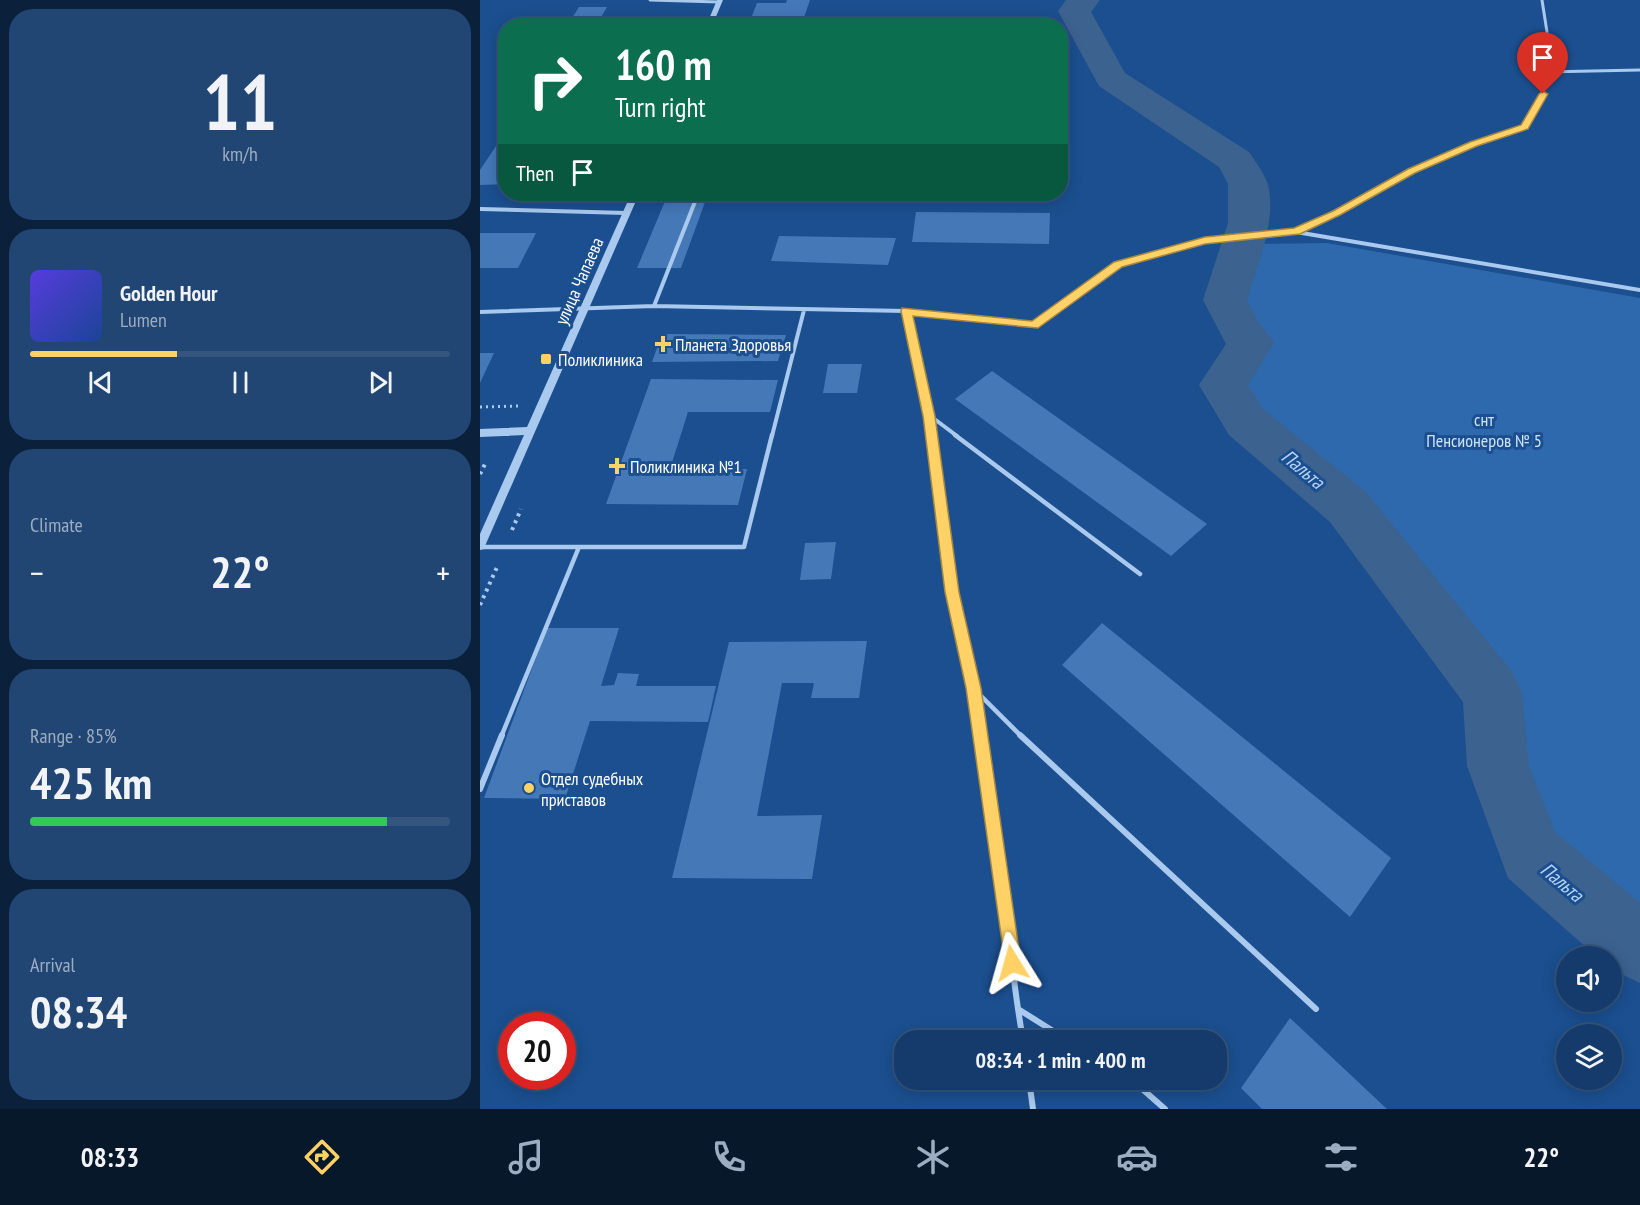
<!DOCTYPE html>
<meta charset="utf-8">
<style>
:root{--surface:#143b6b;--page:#214673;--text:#f1f3f6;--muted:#9dadc1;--line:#33557e;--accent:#ffd166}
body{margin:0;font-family:"PT Sans Narrow",sans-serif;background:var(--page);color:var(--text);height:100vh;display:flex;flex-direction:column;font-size:22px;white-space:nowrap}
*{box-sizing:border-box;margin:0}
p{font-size:20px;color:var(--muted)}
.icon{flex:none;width:33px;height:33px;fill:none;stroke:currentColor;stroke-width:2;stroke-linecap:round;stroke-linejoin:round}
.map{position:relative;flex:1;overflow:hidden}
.drawer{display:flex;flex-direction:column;gap:9px;padding:9px;background:#0b203b;width:480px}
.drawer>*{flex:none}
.banner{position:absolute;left:18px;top:18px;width:570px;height:183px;border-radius:24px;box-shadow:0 3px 15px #0003,0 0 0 2px var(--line);background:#0b6e4f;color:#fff;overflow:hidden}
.tools{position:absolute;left:1076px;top:946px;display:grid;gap:12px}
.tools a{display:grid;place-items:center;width:66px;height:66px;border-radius:50%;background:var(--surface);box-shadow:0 3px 15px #0003,0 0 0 2px var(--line);font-size:30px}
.speed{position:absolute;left:18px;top:1012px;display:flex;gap:12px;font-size:30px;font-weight:700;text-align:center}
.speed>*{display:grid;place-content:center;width:78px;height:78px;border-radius:50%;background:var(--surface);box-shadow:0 3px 15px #0003,0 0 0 2px var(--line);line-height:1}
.speed .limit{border:9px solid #d22;background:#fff;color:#111}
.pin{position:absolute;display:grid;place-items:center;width:51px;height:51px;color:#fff;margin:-62px -26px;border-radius:50% 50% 50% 0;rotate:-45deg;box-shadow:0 0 6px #0007}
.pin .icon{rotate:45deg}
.me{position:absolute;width:66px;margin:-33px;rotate:352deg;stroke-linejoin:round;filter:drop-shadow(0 0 4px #0008)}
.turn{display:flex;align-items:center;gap:21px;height:126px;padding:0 18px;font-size:27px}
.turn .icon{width:78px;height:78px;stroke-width:2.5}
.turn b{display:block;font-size:42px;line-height:51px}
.then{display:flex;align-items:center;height:57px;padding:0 18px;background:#0003;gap:12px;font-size:22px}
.big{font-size:45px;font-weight:600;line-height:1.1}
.drawer .card{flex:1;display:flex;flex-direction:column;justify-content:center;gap:9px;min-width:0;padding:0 21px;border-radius:24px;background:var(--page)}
.drawer .dial{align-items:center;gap:0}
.dial b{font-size:78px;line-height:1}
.song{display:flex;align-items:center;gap:18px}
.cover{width:72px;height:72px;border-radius:9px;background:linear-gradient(135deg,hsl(250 70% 55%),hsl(220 70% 35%))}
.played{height:6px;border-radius:3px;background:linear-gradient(90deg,var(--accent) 35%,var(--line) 35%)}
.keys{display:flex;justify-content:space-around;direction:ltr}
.heat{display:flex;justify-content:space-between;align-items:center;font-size:33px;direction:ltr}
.charge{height:9px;border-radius:4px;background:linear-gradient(90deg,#34c759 85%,var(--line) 0)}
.trip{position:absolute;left:414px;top:1030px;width:333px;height:60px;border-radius:24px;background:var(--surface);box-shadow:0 3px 15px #0003,0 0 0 2px var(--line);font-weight:600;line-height:60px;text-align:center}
.tabs{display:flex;height:96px;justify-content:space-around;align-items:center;background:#08182b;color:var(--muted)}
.tabs .icon{width:42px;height:42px}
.tabs .active{color:var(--accent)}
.tabs b{font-size:27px;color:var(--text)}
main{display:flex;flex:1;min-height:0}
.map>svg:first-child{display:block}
.green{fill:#2e69ad}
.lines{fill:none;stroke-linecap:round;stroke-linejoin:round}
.river{fill:#3c6290;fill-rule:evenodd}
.building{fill:#4478b7}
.path-far1{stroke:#a9c9ee;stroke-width:3;stroke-dasharray:2 4;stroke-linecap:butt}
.path{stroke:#a9c9ee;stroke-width:4;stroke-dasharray:3 4.5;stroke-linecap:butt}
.service-far3{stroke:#a9c9ee;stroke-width:3}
.service-far2{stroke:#a9c9ee;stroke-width:4}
.service-far1{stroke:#a9c9ee;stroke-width:4.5}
.service{stroke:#a9c9ee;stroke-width:6}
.tertiary{fill:#a9c9ee;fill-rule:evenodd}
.route{fill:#ffd166;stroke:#a68842;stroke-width:1.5}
.poi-dot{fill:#ffd166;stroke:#1b4f8f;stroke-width:2}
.labels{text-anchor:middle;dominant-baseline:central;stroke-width:6;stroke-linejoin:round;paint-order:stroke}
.street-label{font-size:18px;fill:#fff;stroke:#1b4f8f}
.poi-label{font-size:18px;fill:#fff;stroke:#1b4f8f;text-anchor:start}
.park-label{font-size:18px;fill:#cfe3fa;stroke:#1b4f8f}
.water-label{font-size:20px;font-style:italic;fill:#b5d3f5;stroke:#1b4f8f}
</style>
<main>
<section class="drawer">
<div class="card dial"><b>11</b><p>km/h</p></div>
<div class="card">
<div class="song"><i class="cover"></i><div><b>Golden Hour</b><p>Lumen</p></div></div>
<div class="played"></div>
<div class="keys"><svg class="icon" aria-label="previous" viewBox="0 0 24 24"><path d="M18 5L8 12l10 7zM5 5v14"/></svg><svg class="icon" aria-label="pause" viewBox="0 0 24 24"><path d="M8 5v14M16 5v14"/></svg><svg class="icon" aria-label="next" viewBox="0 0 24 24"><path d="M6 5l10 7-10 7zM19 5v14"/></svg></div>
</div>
<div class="card"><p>Climate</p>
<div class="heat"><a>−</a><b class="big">22°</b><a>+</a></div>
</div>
<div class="card"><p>Range · 85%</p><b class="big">425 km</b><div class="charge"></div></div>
<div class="card"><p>Arrival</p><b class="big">08:34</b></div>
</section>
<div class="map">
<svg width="1160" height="1109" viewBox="0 0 1160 1109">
<rect width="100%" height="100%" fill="#1b4f8f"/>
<path class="green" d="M386 18 441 21 458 25H361Z
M847 243 1160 298V948L1051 855 1018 766 1012 693 868 507 766 422 743 385 771 342 759 329 745 300 762 244Z"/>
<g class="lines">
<path class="river" d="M586 0H620L611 12 645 73 769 152C775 161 785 174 788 185 797 221 777 265 767 300L777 320 794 342 768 385 783 409 886 492 1033 673 1042 693 1049 766 1075 832 1160 903V983L1131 969V957H1117L1028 878 987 766 983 702 850 522 749 435 719 385 746 344 723 300 748 223V184L739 167 619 86 578 11Z"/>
</g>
<path class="building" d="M307 0H330L321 26H268L277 3H306Z
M99 7H127L116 26H87Z
M26 131V184L0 185V170Z
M188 194H228L201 268H157Z
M436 212 570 213 569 244 432 242Z
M0 233H56L38 268H0Z
M299 236 416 238 408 265 291 261Z
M182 334 306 335 298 361 172 362Z
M0 353H14L0 383Z
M348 364H382L377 393H343Z
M512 371 727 524 691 556 475 399Z
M171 379 298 380 290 412H208L190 469H267L258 505 126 504Z
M356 542 351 579 320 580 325 543Z
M622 623 911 858 870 917 582 665Z
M67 628H139L121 686 134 685 138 673 159 674 156 686H236L228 722 110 721 85 799 4 798Z
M387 641 379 698H331L334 683H302L277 816 342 815 332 879 192 878 249 642Z
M810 1018 907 1109H782L761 1088Z"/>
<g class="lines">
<path class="path-far1" d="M0 407 39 406"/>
<path class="path" d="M0 474 6 462
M32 530 41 509
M0 605 18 565"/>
<path class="service-far3" d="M170 0 239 2
M1064 72 1160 70
M887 195 957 159 1044 127 1063 94 1067 32 1062 0"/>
<path class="service-far2" d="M0 209 146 213
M816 232 890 193
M174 306 218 194
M426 311 554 325 638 265 725 240 816 232 1160 290
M0 312 174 306 426 311 449 415 477 436
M449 415 452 436
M292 436 324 310"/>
<path class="service-far1" d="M452 435 472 592 493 688 542 737
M475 435 660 574
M0 547H264L292 435
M493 688 500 737
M21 737 99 547"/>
<path class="service" d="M500 735 538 1009 589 1041
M540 735 836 1009
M0 789 22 735
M538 1009 543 1041
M549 1080 553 1109
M652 1080 685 1109"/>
<path class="tertiary" d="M237 0H243L232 26H226Z
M151 194H159L5 546 4 549 0 550V534L44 435 0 437V429L47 427Z"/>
</g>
<path class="route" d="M1063 91 1068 94 1048 129 997 146 935 173 860 215 820 234 725 244 642 267 558 328 433 316 455 416 479 592 501 688 541 963 538 970 532 972 526 970 486 688 465 592 443 416 421 311 422 308 552 321 634 262 725 237 814 228 853 211 928 169 990 142 1041 125 1059 94Z"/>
<g class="poi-dot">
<path d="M180 335h6v6h6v6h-6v6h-6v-6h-6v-6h6z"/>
<rect x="60" y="353" width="12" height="12" rx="3"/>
<path d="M134 457h6v6h6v6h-6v6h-6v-6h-6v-6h6z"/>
<circle cx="49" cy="788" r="6"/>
</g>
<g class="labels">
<g class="street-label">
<text transform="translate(99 281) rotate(-66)">улица Чапаева</text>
</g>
<g class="poi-label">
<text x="195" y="344">Планета Здоровья</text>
<text x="78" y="359">Поликлиника</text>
<text x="150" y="466">Поликлиника №1</text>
<text x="61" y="778">Отдел судебных<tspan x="61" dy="21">приставов</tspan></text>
</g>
<g class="park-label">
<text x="1004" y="419">снт<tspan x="1004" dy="21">Пенсионеров № 5</tspan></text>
</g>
<g class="water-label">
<text transform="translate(823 469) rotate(40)">Пальта</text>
<text transform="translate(1082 882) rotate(40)">Пальта</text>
</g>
</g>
</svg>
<div class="tools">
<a><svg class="icon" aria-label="sound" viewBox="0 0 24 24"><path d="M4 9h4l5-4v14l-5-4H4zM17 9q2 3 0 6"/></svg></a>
<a><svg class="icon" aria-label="layers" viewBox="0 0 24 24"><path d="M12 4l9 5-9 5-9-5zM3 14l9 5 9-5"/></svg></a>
</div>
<div class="speed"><div class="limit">20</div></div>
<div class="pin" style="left:1063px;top:94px;background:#d93025"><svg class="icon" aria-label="arrive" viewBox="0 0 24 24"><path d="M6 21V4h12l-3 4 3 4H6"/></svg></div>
<svg class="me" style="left:532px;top:963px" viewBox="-20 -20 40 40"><path d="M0-17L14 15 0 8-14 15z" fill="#ffd166" stroke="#fff" stroke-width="4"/></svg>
<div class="trip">08:34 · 1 min · 400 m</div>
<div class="banner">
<div class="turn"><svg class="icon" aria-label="right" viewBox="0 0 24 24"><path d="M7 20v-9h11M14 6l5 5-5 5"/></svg><div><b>160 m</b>Turn right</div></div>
<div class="then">Then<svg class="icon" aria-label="arrive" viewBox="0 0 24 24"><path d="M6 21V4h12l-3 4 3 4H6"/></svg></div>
</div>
</div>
</main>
<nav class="tabs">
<b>08:33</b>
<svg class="icon active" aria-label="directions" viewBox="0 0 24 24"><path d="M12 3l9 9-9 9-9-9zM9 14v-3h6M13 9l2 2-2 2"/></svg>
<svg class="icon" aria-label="music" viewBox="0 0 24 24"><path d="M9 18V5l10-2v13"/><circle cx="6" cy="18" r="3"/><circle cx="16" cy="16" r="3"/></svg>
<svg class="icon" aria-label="phone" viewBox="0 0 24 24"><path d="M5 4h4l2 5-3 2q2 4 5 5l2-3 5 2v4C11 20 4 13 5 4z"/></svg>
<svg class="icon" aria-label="climate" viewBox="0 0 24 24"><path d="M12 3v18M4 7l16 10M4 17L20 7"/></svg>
<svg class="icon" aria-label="car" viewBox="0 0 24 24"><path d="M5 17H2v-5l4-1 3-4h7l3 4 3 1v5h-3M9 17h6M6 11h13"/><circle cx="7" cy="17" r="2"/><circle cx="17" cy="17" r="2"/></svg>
<svg class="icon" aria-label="filters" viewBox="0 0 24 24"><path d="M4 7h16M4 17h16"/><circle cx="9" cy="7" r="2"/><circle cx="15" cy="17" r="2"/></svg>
<b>22°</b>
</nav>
